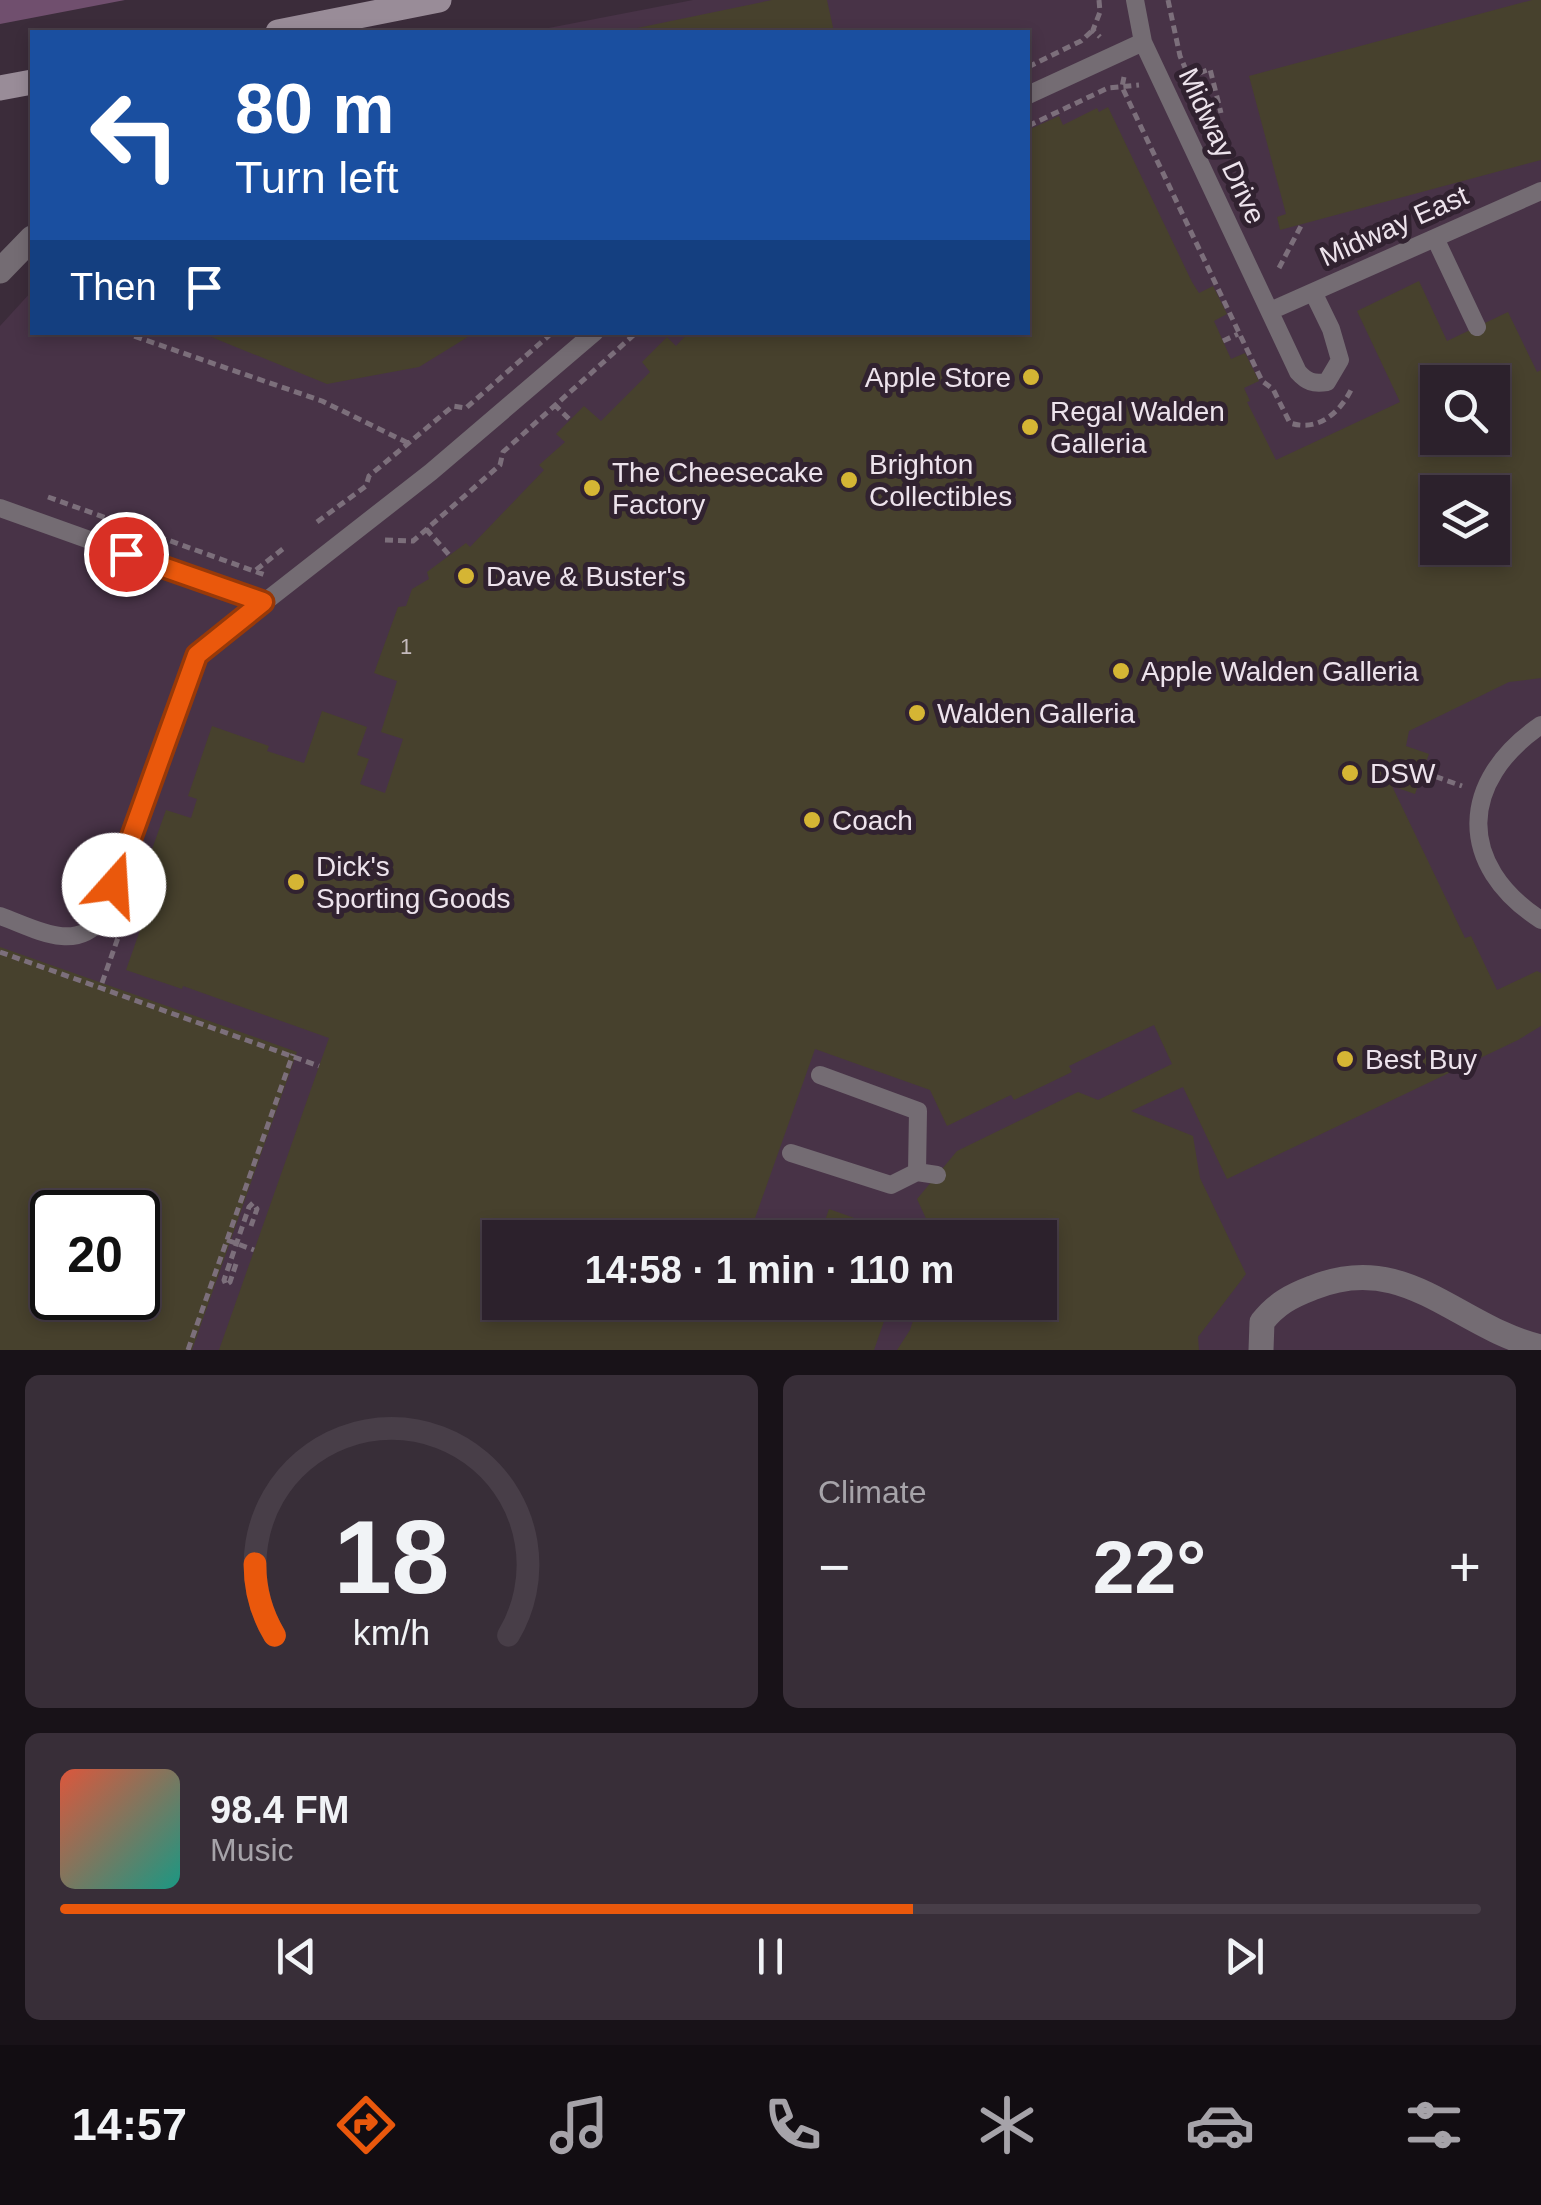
<!DOCTYPE html>
<meta charset="utf-8">
<style>
:root{--surface:#2c212c;--page:#382e38;--text:#f1f3f6;--muted:#a6a3a9;--line:#483e48;--accent:#ea580c}
body{margin:0;font-family:Arial,sans-serif;background:var(--page);color:var(--text);height:100vh;display:flex;flex-direction:column;font-size:38px;white-space:nowrap}
*{box-sizing:border-box;margin:0}
p{font-size:32px;color:var(--muted)}
.icon{flex:none;width:55px;height:55px;fill:none;stroke:currentColor;stroke-width:2;stroke-linecap:round;stroke-linejoin:round}
.map{position:relative;height:1350px;overflow:hidden}
.sheet{display:flex;flex-direction:column;gap:25px;padding:25px;background:#181218;flex:1}
.sheet>*{flex:none}
.banner{position:absolute;left:30px;top:30px;width:1000px;height:305px;border-radius:0px;box-shadow:0 5px 15px #0003,0 0 0 2px var(--line);background:#1a4fa0;color:#fff;overflow:hidden}
.controls{position:absolute;left:1420px;top:365px;display:grid;gap:20px}
.controls a{display:grid;place-items:center;width:90px;height:90px;border-radius:0px;background:var(--surface);box-shadow:0 5px 15px #0003,0 0 0 2px var(--line);font-size:50px}
.speed{position:absolute;left:30px;top:1190px;display:flex;gap:20px;font-size:50px;font-weight:700;text-align:center}
.speed>*{display:grid;place-content:center;width:130px;height:130px;border-radius:50%;background:var(--surface);box-shadow:0 5px 15px #0003,0 0 0 2px var(--line);line-height:1}
.speed .limit{border:5px solid #111;border-radius:15px;background:#fff;color:#111}
.pin{position:absolute;display:grid;place-items:center;width:85px;height:85px;color:#fff;margin:-42px;border:5px solid #fff;border-radius:50%;box-shadow:0 2px 10px #0007}
.me{position:absolute;width:110px;margin:-55px;rotate:19deg;stroke-linejoin:round;filter:drop-shadow(0 0 8px #0008)}
.turn{display:flex;align-items:center;gap:35px;height:210px;padding:0 40px;font-size:45px}
.turn .icon{width:130px;height:130px;stroke-width:2.5}
.turn b{display:block;font-size:70px;line-height:85px}
.then{display:flex;align-items:center;height:95px;padding:0 40px;background:#0003;gap:20px;font-size:38px}
.big{font-size:75px;font-weight:600;line-height:1.1}
.sheet .card{flex:1;display:flex;flex-direction:column;justify-content:center;gap:15px;min-width:0;padding:0 35px;border-radius:15px;background:var(--page)}
.sheet .dial{align-items:center;gap:0}
.dial svg{height:260px;overflow:visible;fill:none;stroke:var(--line);stroke-width:7;stroke-linecap:round;text-anchor:middle}
.dial text{fill:var(--text);stroke:none}
.song{display:flex;align-items:center;gap:30px}
.cover{width:120px;height:120px;border-radius:15px;background:linear-gradient(135deg,hsl(10 70% 55%),hsl(170 70% 35%))}
.played{height:10px;border-radius:5px;background:linear-gradient(90deg,var(--accent) 60%,var(--line) 60%)}
.keys{display:flex;justify-content:space-around;direction:ltr}
.heat{display:flex;justify-content:space-between;align-items:center;font-size:55px;direction:ltr}
.sheet .tiles{flex:1;display:grid;gap:25px;grid-template-columns:1fr 1fr}
.card:last-child{grid-column:span 2}
.trip{position:absolute;left:482px;top:1220px;width:575px;height:100px;border-radius:0px;background:var(--surface);box-shadow:0 5px 15px #0003,0 0 0 2px var(--line);font-weight:600;line-height:100px;text-align:center}
.menu{display:flex;height:160px;justify-content:space-around;align-items:center;background:#120d12;color:var(--muted)}
.menu .icon{width:70px;height:70px}
.menu .on{color:var(--accent)}
.menu b{font-size:45px;color:var(--text)}
.map>svg:first-child{display:block}
.built{fill:#483347;fill-rule:evenodd}
.green{fill:#704f6e}
.building{fill:#47412d;fill-rule:evenodd}
.lines{fill:none;stroke-linecap:round;stroke-linejoin:round}
.path{stroke:#7c6f7b;stroke-width:5;stroke-dasharray:8 5;stroke-linecap:butt}
.lane{stroke:#746c73;stroke-width:18}
.street{stroke:#746c73;stroke-width:25}
.secondary{stroke:#998c98;stroke-width:25}
.route-casing{stroke:#983908;stroke-width:25}
.route{stroke:#ea580c;stroke-width:18}
.poi-dot{fill:#d5b534;stroke:#312230;stroke-width:4}
.labels{text-anchor:middle;dominant-baseline:central;stroke-width:10;stroke-linejoin:round;paint-order:stroke}
.number-label{font-size:22px;fill:#c4babc}
.street-label{font-size:28px;fill:#ede3ec;stroke:#312230}
.poi-label{font-size:28px;fill:#ede3ec;stroke:#312230;text-anchor:start}
</style>
<div class="map">
<svg width="1541" height="1350" viewBox="0 0 1541 1350">
<rect width="100%" height="100%" fill="#3b2c3a"/>
<path class="built" d="M693 0H1541V1350H0V326L32 291V332H1028V32H528ZM1438 382H1492V438H1438ZM1438 492H1492V548H1438ZM52 1212H138V1298H52ZM500 1238H1040V1302H500Z"/>
<path class="green" d="M0 0H125L0 24Z"/>
<path class="building" d="M772 0H827L834 32H618Z
M1532 0H1541V160L1280 230 1277 217 1286 214 1249 76Z
M1108 107 1192 282 1199 293 1213 286 1227 314 1214 321 1231 359 1245 353 1259 381 1244 388 1250 401 1247 402 1276 460 1400 402 1357 311 1419 281 1447 341 1508 312 1537 372 1541 370V678L1509 682 1409 731 1406 746 1429 754 1415 794 1392 786 1465 938 1471 936 1497 990 1537 971 1541 973V1026L1518 1040 1227 1179 1183 1087 1131 1111 1193 1136 1200 1178 1246 1274 1198 1337 1199 1350H897L910 1330 919 1302H1040V1238H935L917 1199 957 1151 1078 1092 1098 1100 1172 1064 1154 1025 1069 1066 1072 1072 1014 1100 1011 1095 947 1126 930 1090 815 1049 748 1238H500V1302H886L890 1304 874 1350H219L329 1038 183 986 182 989 126 970 150 902 160 905 167 886 142 877 166 810 191 818 197 799 188 796 212 726 269 746 267 751 304 763 322 711 367 727 357 755 369 759 360 784 385 793 403 739 381 732 397 681 374 673 398 607 406 606 412 589 429 579 427 572 466 543 470 547 544 470 539 465 565 442 556 434 584 406 601 421 650 372 642 362 667 337 676 346 689 332H1028V130L1059 116 1063 125 1097 108 1099 112ZM1438 382H1492V438H1438ZM1438 492H1492V548H1438Z
M199 332H476L419 367 327 384Z
M0 947 297 1052 192 1350H0ZM52 1212H138V1298H52Z
M829 1209 860 1220 854 1238H819Z"/>
<g class="lines">
<path class="path" d="M1099 0 1100 12 1093 30 1100 37
M1168 0 1180 56 1189 77 1210 69 1221 113
M1028 67 1081 41 1093 30
M1124 77 1122 87 1262 381 1273 389 1290 423C1318 432 1340 413 1352 388
M1028 126 1108 88 1139 85
M1279 268 1302 224
M122 332 322 401 408 443
M1223 341 1238 334
M554 404 570 420
M48 497 265 575
M317 522 366 486 369 476 453 406 466 408 553 332
M426 529 450 556
M385 540 413 541 500 465 503 452 637 332
M256 570 284 548
M1423 772 1462 786
M0 952 319 1066
M102 983 120 932
M227 1240 254 1250
M236 1264 230 1282 226 1285 224 1280 249 1207 253 1203 257 1209 251 1226
M188 1350 293 1054"/>
<path class="lane" d="M1135 0 1143 42 1298 372C1307 382 1313 384 1327 382L1340 360 1331 329 1313 292
M1028 95 1143 42
M1435 238 1477 327
M1270 311 1541 191
M0 508 263 602
M1541 725C1459 781 1456 865 1541 920
M0 916C32 927 75 954 101 919L197 655 431 472 595 332
M820 1075 918 1111 917 1172
M791 1153 891 1185 917 1172 937 1175"/>
<path class="street" d="M0 271 32 238
M1261 1350 1262 1322C1276 1304 1291 1296 1312 1288 1406 1249 1457 1328 1541 1347"/>
<path class="secondary" d="M278 32 439 0
M0 88 32 82"/>
</g>
<g class="lines">
<defs>
<path id="route" d="M114 885 197 655 263 602 126 554"/>
</defs>
<use href="#route" class="route-casing"/>
<use href="#route" class="route"/>
</g>
<g class="poi-dot">
<circle cx="1031" cy="377" r="10"/>
<circle cx="1030" cy="427" r="10"/>
<circle cx="849" cy="480" r="10"/>
<circle cx="592" cy="488" r="10"/>
<circle cx="466" cy="576" r="10"/>
<circle cx="1121" cy="671" r="10"/>
<circle cx="917" cy="713" r="10"/>
<circle cx="1350" cy="773" r="10"/>
<circle cx="812" cy="820" r="10"/>
<circle cx="296" cy="882" r="10"/>
<circle cx="1345" cy="1059" r="10"/>
</g>
<g class="labels">
<g class="number-label">
<text x="406" y="646">1</text>
</g>
<g class="street-label">
<text transform="translate(1222 146) rotate(65)">Midway Drive</text>
<text transform="translate(1394 226) rotate(-24)">Midway East</text>
</g>
<g class="poi-label">
<text x="1011" y="377" text-anchor="end">Apple Store</text>
<text x="1050" y="411">Regal Walden<tspan x="1050" dy="32">Galleria</tspan></text>
<text x="869" y="464">Brighton<tspan x="869" dy="32">Collectibles</tspan></text>
<text x="612" y="472">The Cheesecake<tspan x="612" dy="32">Factory</tspan></text>
<text x="486" y="576">Dave &amp; Buster's</text>
<text x="1141" y="671">Apple Walden Galleria</text>
<text x="937" y="713">Walden Galleria</text>
<text x="1370" y="773">DSW</text>
<text x="832" y="820">Coach</text>
<text x="316" y="866">Dick's<tspan x="316" dy="32">Sporting Goods</tspan></text>
<text x="1365" y="1059">Best Buy</text>
</g>
</g>
</svg>
<div class="controls">
<a><svg class="icon" aria-label="search" viewBox="0 0 24 24"><circle cx="10" cy="10" r="6"/><path d="M15 15l6 6"/></svg></a>
<a><svg class="icon" aria-label="layers" viewBox="0 0 24 24"><path d="M12 4l9 5-9 5-9-5zM3 14l9 5 9-5"/></svg></a>
</div>
<div class="speed"><div class="limit">20</div></div>
<div class="pin" style="left:126px;top:554px;background:#d93025"><svg class="icon" aria-label="arrive" viewBox="0 0 24 24"><path d="M6 21V4h12l-3 4 3 4H6"/></svg></div>
<svg class="me" style="left:114px;top:885px" viewBox="-20 -20 40 40"><circle r="19" fill="#fff"/><path d="M0-13L10 11 0 6-10 11z" fill="#ea580c"/></svg>
<div class="trip">14:58 · 1 min · 110 m</div>
<div class="banner">
<div class="turn"><svg class="icon" aria-label="left" viewBox="0 0 24 24"><path d="M17 20v-9H6M10 6l-5 5 5 5"/></svg><div><b>80 m</b>Turn left</div></div>
<div class="then">Then<svg class="icon" aria-label="arrive" viewBox="0 0 24 24"><path d="M6 21V4h12l-3 4 3 4H6"/></svg></div>
</div>
</div>
<section class="sheet">
<div class="tiles">
<div class="card dial"><svg viewBox="0 0 100 80">
<path d="M14 69A42 42 0 1 1 86 69"/>
<path d="M14 69A42 42 0 0 1 8 47" stroke="#ea580c"/>
<text x="50" y="56" font-size="32" font-weight="700">18</text>
<text x="50" y="72" font-size="11">km/h</text>
</svg></div>
<div class="card"><p>Climate</p>
<div class="heat"><a>−</a><b class="big">22°</b><a>+</a></div>
</div>
<div class="card">
<div class="song"><i class="cover"></i><div><b>98.4 FM</b><p>Music</p></div></div>
<div class="played"></div>
<div class="keys"><svg class="icon" aria-label="previous" viewBox="0 0 24 24"><path d="M18 5L8 12l10 7zM5 5v14"/></svg><svg class="icon" aria-label="pause" viewBox="0 0 24 24"><path d="M8 5v14M16 5v14"/></svg><svg class="icon" aria-label="next" viewBox="0 0 24 24"><path d="M6 5l10 7-10 7zM19 5v14"/></svg></div>
</div>
</div>
</section>
<nav class="menu">
<b>14:57</b>
<svg class="icon on" aria-label="directions" viewBox="0 0 24 24"><path d="M12 3l9 9-9 9-9-9zM9 14v-3h6M13 9l2 2-2 2"/></svg>
<svg class="icon" aria-label="music" viewBox="0 0 24 24"><path d="M9 18V5l10-2v13"/><circle cx="6" cy="18" r="3"/><circle cx="16" cy="16" r="3"/></svg>
<svg class="icon" aria-label="phone" viewBox="0 0 24 24"><path d="M5 4h4l2 5-3 2q2 4 5 5l2-3 5 2v4C11 20 4 13 5 4z"/></svg>
<svg class="icon" aria-label="climate" viewBox="0 0 24 24"><path d="M12 3v18M4 7l16 10M4 17L20 7"/></svg>
<svg class="icon" aria-label="car" viewBox="0 0 24 24"><path d="M5 17H2v-5l4-1 3-4h7l3 4 3 1v5h-3M9 17h6M6 11h13"/><circle cx="7" cy="17" r="2"/><circle cx="17" cy="17" r="2"/></svg>
<svg class="icon" aria-label="filters" viewBox="0 0 24 24"><path d="M4 7h16M4 17h16"/><circle cx="9" cy="7" r="2"/><circle cx="15" cy="17" r="2"/></svg>
</nav>
